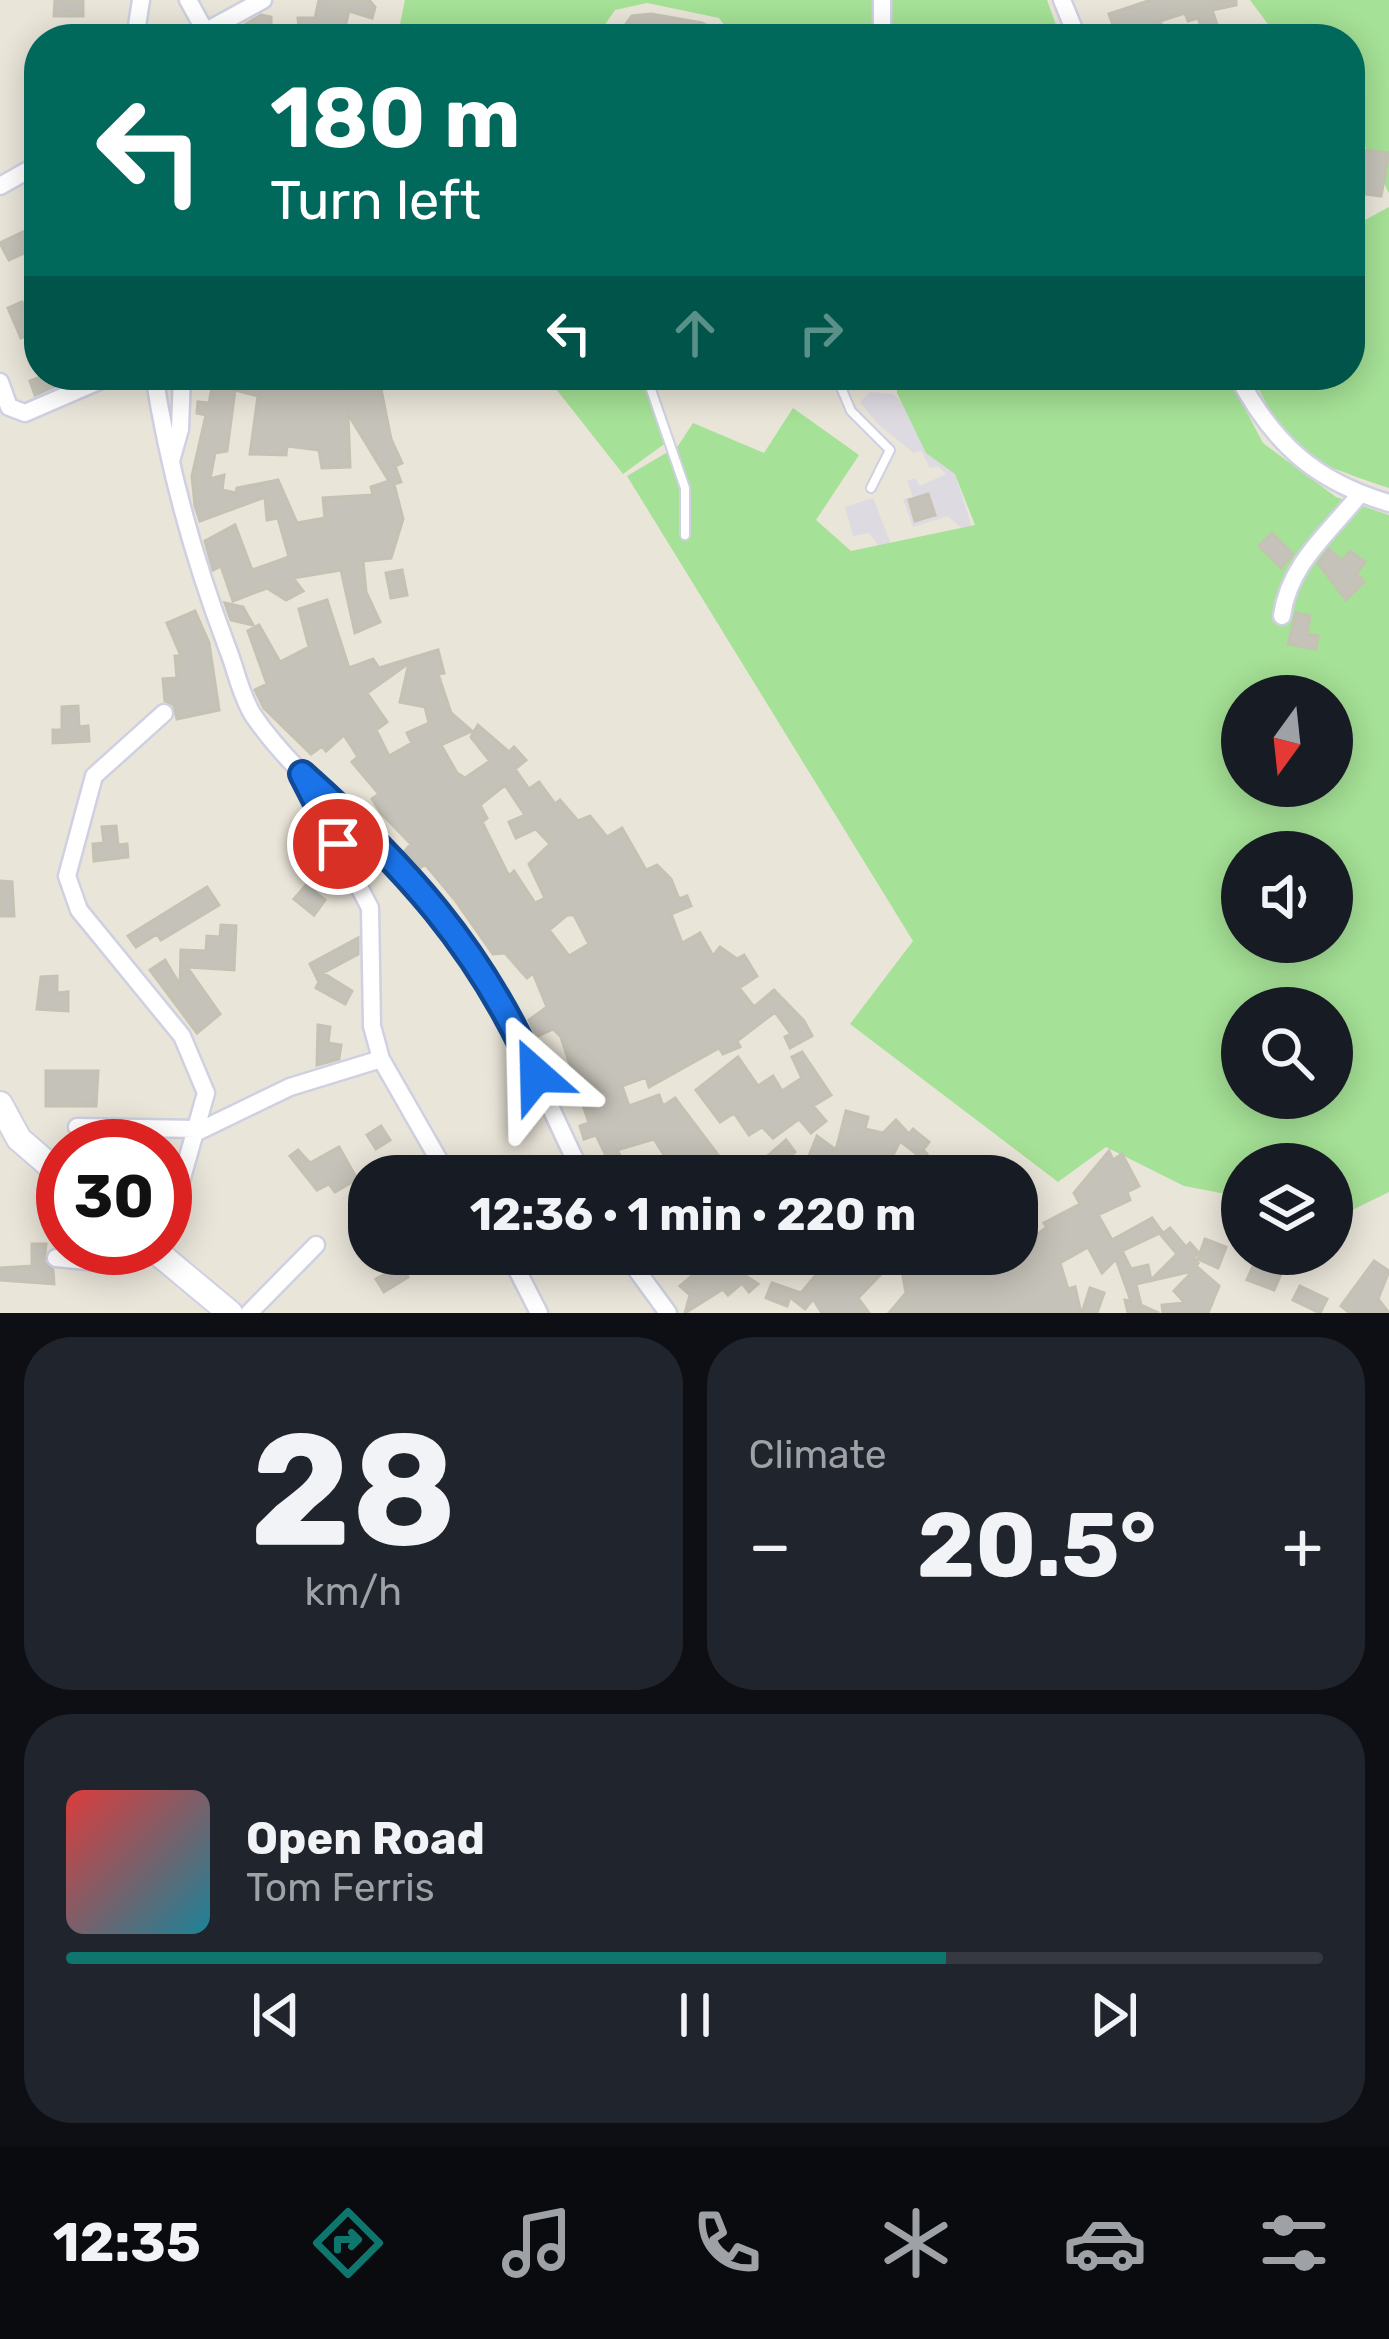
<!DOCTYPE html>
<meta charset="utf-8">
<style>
:root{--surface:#171b24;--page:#20242c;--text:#f1f3f6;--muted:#9ea1a6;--line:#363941;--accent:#0f766e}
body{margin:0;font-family:Rubik,sans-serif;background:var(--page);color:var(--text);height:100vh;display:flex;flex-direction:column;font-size:45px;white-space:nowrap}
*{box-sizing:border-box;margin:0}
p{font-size:39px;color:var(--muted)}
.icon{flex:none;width:66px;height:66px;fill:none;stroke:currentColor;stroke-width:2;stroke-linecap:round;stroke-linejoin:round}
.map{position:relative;height:1313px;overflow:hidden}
.drawer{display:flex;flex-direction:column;gap:24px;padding:24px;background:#0d0f14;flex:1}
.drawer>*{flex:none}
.hud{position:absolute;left:24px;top:24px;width:1341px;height:366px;border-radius:48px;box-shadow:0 6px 30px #0003;background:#00695c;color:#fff;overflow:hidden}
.needle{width:78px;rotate:195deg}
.fabs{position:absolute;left:1221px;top:675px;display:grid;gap:24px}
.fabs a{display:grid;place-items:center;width:132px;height:132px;border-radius:50%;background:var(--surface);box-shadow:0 6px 30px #0003;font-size:60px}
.speed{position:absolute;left:36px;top:1119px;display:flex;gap:24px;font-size:60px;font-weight:700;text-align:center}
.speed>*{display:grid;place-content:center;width:156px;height:156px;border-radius:50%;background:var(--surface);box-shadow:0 6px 30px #0003;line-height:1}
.speed .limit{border:18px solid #d22;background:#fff;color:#111}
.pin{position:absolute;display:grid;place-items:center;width:102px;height:102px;color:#fff;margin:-51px;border:6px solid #fff;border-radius:50%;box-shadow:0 3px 12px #0007}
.me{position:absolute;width:132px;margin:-66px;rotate:335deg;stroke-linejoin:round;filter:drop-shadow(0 0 9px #0008)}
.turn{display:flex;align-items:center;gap:42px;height:252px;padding:0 48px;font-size:54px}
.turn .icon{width:156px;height:156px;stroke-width:2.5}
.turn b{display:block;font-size:84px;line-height:102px}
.lanes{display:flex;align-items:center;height:114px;padding:0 48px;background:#0003;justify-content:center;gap:60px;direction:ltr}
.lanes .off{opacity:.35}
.big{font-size:90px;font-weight:700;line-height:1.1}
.drawer .widget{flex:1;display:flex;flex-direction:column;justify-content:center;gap:18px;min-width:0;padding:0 42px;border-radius:48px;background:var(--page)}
.drawer .dial{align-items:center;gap:0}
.dial b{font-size:156px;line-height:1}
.song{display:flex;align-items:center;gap:36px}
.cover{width:144px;height:144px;border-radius:18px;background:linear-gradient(135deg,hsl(0 70% 55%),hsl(190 70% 35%))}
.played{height:12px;border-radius:6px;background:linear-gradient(90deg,var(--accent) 70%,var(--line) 70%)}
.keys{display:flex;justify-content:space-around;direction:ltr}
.heat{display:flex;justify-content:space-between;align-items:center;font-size:66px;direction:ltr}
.drawer .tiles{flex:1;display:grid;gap:24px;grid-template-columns:1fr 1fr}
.widget:last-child{grid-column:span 2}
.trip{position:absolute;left:348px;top:1155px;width:690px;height:120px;border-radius:48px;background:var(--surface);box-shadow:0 6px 30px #0003;font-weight:700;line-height:120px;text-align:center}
.dock{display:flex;height:192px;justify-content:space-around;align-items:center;background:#090b0e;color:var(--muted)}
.dock .icon{width:84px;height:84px}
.dock .current{color:var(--accent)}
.dock b{font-size:54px;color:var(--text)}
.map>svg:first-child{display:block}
.industrial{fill:#dddae2}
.green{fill:#a5e196;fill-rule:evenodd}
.building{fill:#c5c2b9;stroke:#c5c1b3;stroke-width:3;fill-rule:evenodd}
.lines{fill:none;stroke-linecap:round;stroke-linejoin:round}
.lane-casing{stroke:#cfd0e1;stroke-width:12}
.street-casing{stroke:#cfd0e1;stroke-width:21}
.secondary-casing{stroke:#cfd0e1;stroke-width:28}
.lane{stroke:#fff;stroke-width:8}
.street{stroke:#fff;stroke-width:16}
.secondary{stroke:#fff;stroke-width:24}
.route-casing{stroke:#114b97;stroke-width:30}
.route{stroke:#1a73e8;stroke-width:21}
</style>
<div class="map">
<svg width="1389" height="1313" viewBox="0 0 1389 1313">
<rect width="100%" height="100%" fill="#eae5d9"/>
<path class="industrial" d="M870 392 893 394 912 411 953 467 973 531 967 533 948 516 913 527 903 499 913 497 907 481 915 478 920 486 946 474 938 466 930 468 921 451 914 453 879 425 860 402Z
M873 498 894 552 887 557 869 533 853 536 845 507Z"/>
<path class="green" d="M405 0H1047L1061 39H735L719 18 647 3 615 10 595 39H397Z
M1250 0H1389V193L1361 139 1350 142V39H1279Z
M1389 207V488C1307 460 1290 456 1252 375H1350V228Z
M545 375H642L667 442 623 474Z
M897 375H1227L1263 443 1336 497 1389 515V1192L1340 1216 1332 1214V1164H1242V1197L1184 1186 1106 1147 1058 1182 850 1024 913 941 627 476 678 446 693 423 764 453 793 408 859 455 816 520 851 551 975 525 955 474 926 453 897 393ZM1242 696H1332V786H1242ZM1242 852H1332V942H1242ZM1242 1008H1332V1098H1242Z"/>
<path class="building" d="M55 0H83V16H54Z
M319 0H369L375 7 372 18 349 11 342 39H300L298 18H315Z
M1151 0H1236V5L1212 10 1222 39H1206L1198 18 1188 21 1185 13 1160 21 1165 34 1118 39 1109 14Z
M651 14 702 23 732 39H615L632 16Z
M261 15 271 17V29H266V39H250L246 24Z
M1350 149 1389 153 1381 196 1350 192Z
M27 230 35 248 9 260 0 243Z
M22 302 35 331 21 338 8 308Z
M46 375H65L67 381 35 395 30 381Z
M224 375 275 387 276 375H328L326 386 340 389 379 379 391 439 402 463 395 466 401 482 394 484 403 519 391 558 363 561 366 592 380 622 355 633 341 570 293 578 303 591 286 600 267 588 233 601 221 566 213 570 205 541 235 525 252 570 289 557 278 518 267 520 265 497 200 521 195 506 192 476 206 415 197 413 198 402 209 403 213 383H223ZM235 390 258 396 250 454 286 455 287 446 319 450 322 468 350 467 348 414 389 481 371 487 373 495 323 498 325 518 297 523 278 480 237 488 236 493 222 490 224 475 210 479 215 453 227 451Z
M928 494 935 515 915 521 909 500Z
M1272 533 1293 554 1281 568 1259 546Z
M1329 549 1342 561 1350 551 1365 562 1356 574 1364 582 1346 600 1318 563Z
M402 570 407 595 391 598 386 573Z
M327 600 349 668 373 659 379 668 438 650 444 673 438 674 451 713 472 731 441 745 457 773 465 778 490 761 471 737 478 725 509 752 514 747 526 760 515 769 529 789 539 782 555 804 560 800 578 821 590 816 607 837 622 828 646 870 657 865 671 879 679 899 687 896 691 906 671 914 682 943 700 933 713 956 720 947 737 959 744 955 757 976 739 988 754 1007 774 990 804 1021 812 1036 790 1048 785 1037 791 1034 775 1012 737 1041 740 1047 723 1054 719 1048 649 1087 646 1077 622 1086 629 1106 659 1095 663 1106 675 1098 734 1176H653L671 1166 654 1139 617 1150 631 1176H616L596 1135 584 1139 580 1126 589 1123 561 1037 553 1029 536 1037 529 1020 547 1007 533 973 527 978 505 953 493 954 455 900 425 864 421 867 405 851 411 844 381 813 372 799 379 794 352 762 358 757 344 735 326 751 322 746 311 754 264 708 255 690 267 684 248 631 259 625 280 662 309 647 299 609ZM409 663 400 702 425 707 429 723 407 733 412 743 389 756 376 730 387 722 367 693ZM505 785 525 815 509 822 516 838 536 829 550 844 529 864 545 898 535 903 514 871 509 876 482 822 487 818 480 805ZM567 915H574L589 944 569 956 549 930Z
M225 603 243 607 253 625 231 620Z
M195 611 209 643 219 710 177 719 174 705 165 701 163 679 177 678 175 656H181L167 623Z
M1296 613 1310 616 1307 634 1318 636 1316 649 1288 644Z
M78 706 79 727 88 726 89 741 53 743V730H62V707Z
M116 826 118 845 127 844 128 857 94 861 93 844 104 843 102 827Z
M0 881 12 882 14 916H0Z
M306 885 325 900 314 915 294 899Z
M207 887 219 905 161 940 157 934 136 947 128 936Z
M221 925 236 926 234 970 187 967 220 1014 197 1033 150 970 165 960 180 985 181 950 206 951 207 936 220 937Z
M358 938V954L323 973 352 991 345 1004 316 988 319 982 310 964Z
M57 976V993L68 992V1011L37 1009 41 977Z
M318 1025 330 1027 328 1043 341 1045 339 1059 317 1065Z
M802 1052 831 1095 813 1106 826 1121 811 1133 799 1119 773 1138 762 1127 749 1135 734 1113 720 1122 696 1090 738 1057 758 1086 773 1076 782 1091 802 1078 792 1057Z
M46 1071H98L96 1106H46Z
M846 1111 868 1117 865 1129 883 1133 896 1120 909 1134 913 1129 929 1142 923 1150 927 1154 923 1159 900 1141 886 1169 867 1166 864 1176H801L817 1136 836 1150Z
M381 1126 390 1140 376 1149 367 1135Z
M786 1140 795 1152 772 1171 763 1160Z
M339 1147 357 1179 335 1192 329 1184 317 1190 290 1156 298 1150 310 1163Z
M1109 1151 1113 1160 1122 1154 1139 1186 1127 1192 1130 1200 1098 1215 1112 1240 1152 1218 1162 1232 1122 1251 1131 1269 1148 1265 1151 1280 1177 1254 1161 1235 1170 1228 1186 1247 1190 1243 1198 1252 1194 1258 1199 1264 1189 1260 1219 1286 1208 1313H1163L1162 1305 1185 1303 1174 1291 1193 1271 1136 1284 1141 1305 1159 1313H1128L1125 1300 1131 1301 1116 1259 1102 1273 1088 1247 1060 1263 1068 1289 1075 1287 1081 1313H889L906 1293 899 1254H1017L1035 1247 1030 1240 1047 1227 1044 1223 1080 1204 1074 1193Z
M1205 1239 1226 1247 1218 1268 1198 1259Z
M32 1244H46L44 1262 53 1270 54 1284 0 1280V1268L32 1266Z
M372 1254H394L408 1277 384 1292 376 1279 385 1274Z
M718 1254H774L738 1271 758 1284 749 1292 742 1283 728 1295 723 1289 685 1313 690 1295 680 1286Z
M800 1254H873L869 1259 884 1271 858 1298 869 1313H822L813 1299 805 1309 790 1297 787 1306 766 1298 772 1283 801 1293 816 1275 795 1262Z
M1374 1261 1389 1271 1378 1299 1389 1313H1350L1341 1306Z
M1255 1262 1281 1274 1274 1290 1247 1280Z
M1300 1286 1327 1299 1320 1313 1293 1300Z
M1090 1288 1104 1293 1097 1313H1082Z"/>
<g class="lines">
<defs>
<path id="lane" d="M646 375 685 488V535
M851 375 840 385 851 411 890 450 871 488"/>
<path id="street" d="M188 0 209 38
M1062 0 1078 39
M206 31 263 0
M135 39 141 0
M882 39V0
M0 186 39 164
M154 375C169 470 193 557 227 647 236 669 240 694 253 715 301 786 376 832 430 897 499 980 536 1081 583 1176
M1237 375C1273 443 1314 481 1389 503
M0 382 9 407 25 413 113 375
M171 461 180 429 182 375
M1282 616C1289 564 1328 534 1360 494
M164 713 94 776 67 876 79 910 182 1036 206 1093 165 1238
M302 776 370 908 372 1026 381 1059 448 1176
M77 1127 198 1129
M197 1132 290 1087 381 1059
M509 1254 539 1313
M625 1254 668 1313
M56 1258 108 1263 152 1248
M249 1313 316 1245"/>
<path id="secondary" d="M0 1104 19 1139 63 1177
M152 1248 230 1313"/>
</defs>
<use href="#lane" class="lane-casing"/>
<use href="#street" class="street-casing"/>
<use href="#secondary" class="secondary-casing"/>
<use href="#lane" class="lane"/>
<use href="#street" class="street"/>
<use href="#secondary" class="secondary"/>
</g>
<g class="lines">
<defs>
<path id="route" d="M338 844 302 774C404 865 480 947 536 1075"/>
</defs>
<use href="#route" class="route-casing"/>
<use href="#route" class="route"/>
</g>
</svg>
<div class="fabs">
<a><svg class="needle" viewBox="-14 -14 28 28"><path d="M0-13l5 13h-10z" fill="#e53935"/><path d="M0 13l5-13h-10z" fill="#9ea1a6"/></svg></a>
<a><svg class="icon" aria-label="sound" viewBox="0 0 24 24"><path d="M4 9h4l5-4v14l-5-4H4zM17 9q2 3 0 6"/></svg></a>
<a><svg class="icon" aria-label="search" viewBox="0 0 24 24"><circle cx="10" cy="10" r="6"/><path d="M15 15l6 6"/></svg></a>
<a><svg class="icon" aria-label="layers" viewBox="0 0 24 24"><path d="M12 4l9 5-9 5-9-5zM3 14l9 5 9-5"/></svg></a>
</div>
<div class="speed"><div class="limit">30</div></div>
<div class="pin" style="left:338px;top:844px;background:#d93025"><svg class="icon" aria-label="arrive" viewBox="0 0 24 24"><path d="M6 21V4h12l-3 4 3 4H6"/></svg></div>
<svg class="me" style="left:536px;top:1075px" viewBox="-20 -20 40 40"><path d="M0-17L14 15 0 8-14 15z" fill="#1a73e8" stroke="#fff" stroke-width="4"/></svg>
<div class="trip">12:36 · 1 min · 220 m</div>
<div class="hud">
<div class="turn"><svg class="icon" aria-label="left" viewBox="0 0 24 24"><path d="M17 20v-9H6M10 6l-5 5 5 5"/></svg><div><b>180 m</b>Turn left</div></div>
<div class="lanes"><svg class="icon" aria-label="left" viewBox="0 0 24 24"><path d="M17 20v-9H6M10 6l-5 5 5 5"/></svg><svg class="icon off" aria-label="ahead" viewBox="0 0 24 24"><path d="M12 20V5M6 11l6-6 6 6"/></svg><svg class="icon off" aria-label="right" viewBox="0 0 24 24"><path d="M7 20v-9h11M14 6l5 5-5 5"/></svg></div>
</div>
</div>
<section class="drawer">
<div class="tiles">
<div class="widget dial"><b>28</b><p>km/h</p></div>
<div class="widget"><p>Climate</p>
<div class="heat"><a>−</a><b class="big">20.5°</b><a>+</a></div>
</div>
<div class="widget">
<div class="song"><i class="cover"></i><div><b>Open Road</b><p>Tom Ferris</p></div></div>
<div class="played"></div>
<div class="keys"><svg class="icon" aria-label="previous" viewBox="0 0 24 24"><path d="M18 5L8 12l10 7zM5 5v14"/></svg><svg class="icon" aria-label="pause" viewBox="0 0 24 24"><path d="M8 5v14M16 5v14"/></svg><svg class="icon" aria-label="next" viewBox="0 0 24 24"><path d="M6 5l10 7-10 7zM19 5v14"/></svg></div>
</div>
</div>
</section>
<nav class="dock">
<b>12:35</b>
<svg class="icon current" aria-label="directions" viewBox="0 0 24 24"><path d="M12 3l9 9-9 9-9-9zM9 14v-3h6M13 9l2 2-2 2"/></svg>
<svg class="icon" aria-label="music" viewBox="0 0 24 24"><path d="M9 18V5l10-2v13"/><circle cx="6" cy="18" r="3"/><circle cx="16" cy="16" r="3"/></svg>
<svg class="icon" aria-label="phone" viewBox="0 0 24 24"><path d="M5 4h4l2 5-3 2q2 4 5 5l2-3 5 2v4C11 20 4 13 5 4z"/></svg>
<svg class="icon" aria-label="climate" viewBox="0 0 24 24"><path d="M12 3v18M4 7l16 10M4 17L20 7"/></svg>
<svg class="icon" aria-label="car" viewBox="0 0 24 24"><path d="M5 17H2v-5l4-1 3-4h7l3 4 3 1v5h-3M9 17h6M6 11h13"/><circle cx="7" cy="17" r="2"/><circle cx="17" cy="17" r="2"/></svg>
<svg class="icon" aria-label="filters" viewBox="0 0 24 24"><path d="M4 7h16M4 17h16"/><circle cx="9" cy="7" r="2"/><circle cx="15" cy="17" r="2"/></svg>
</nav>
